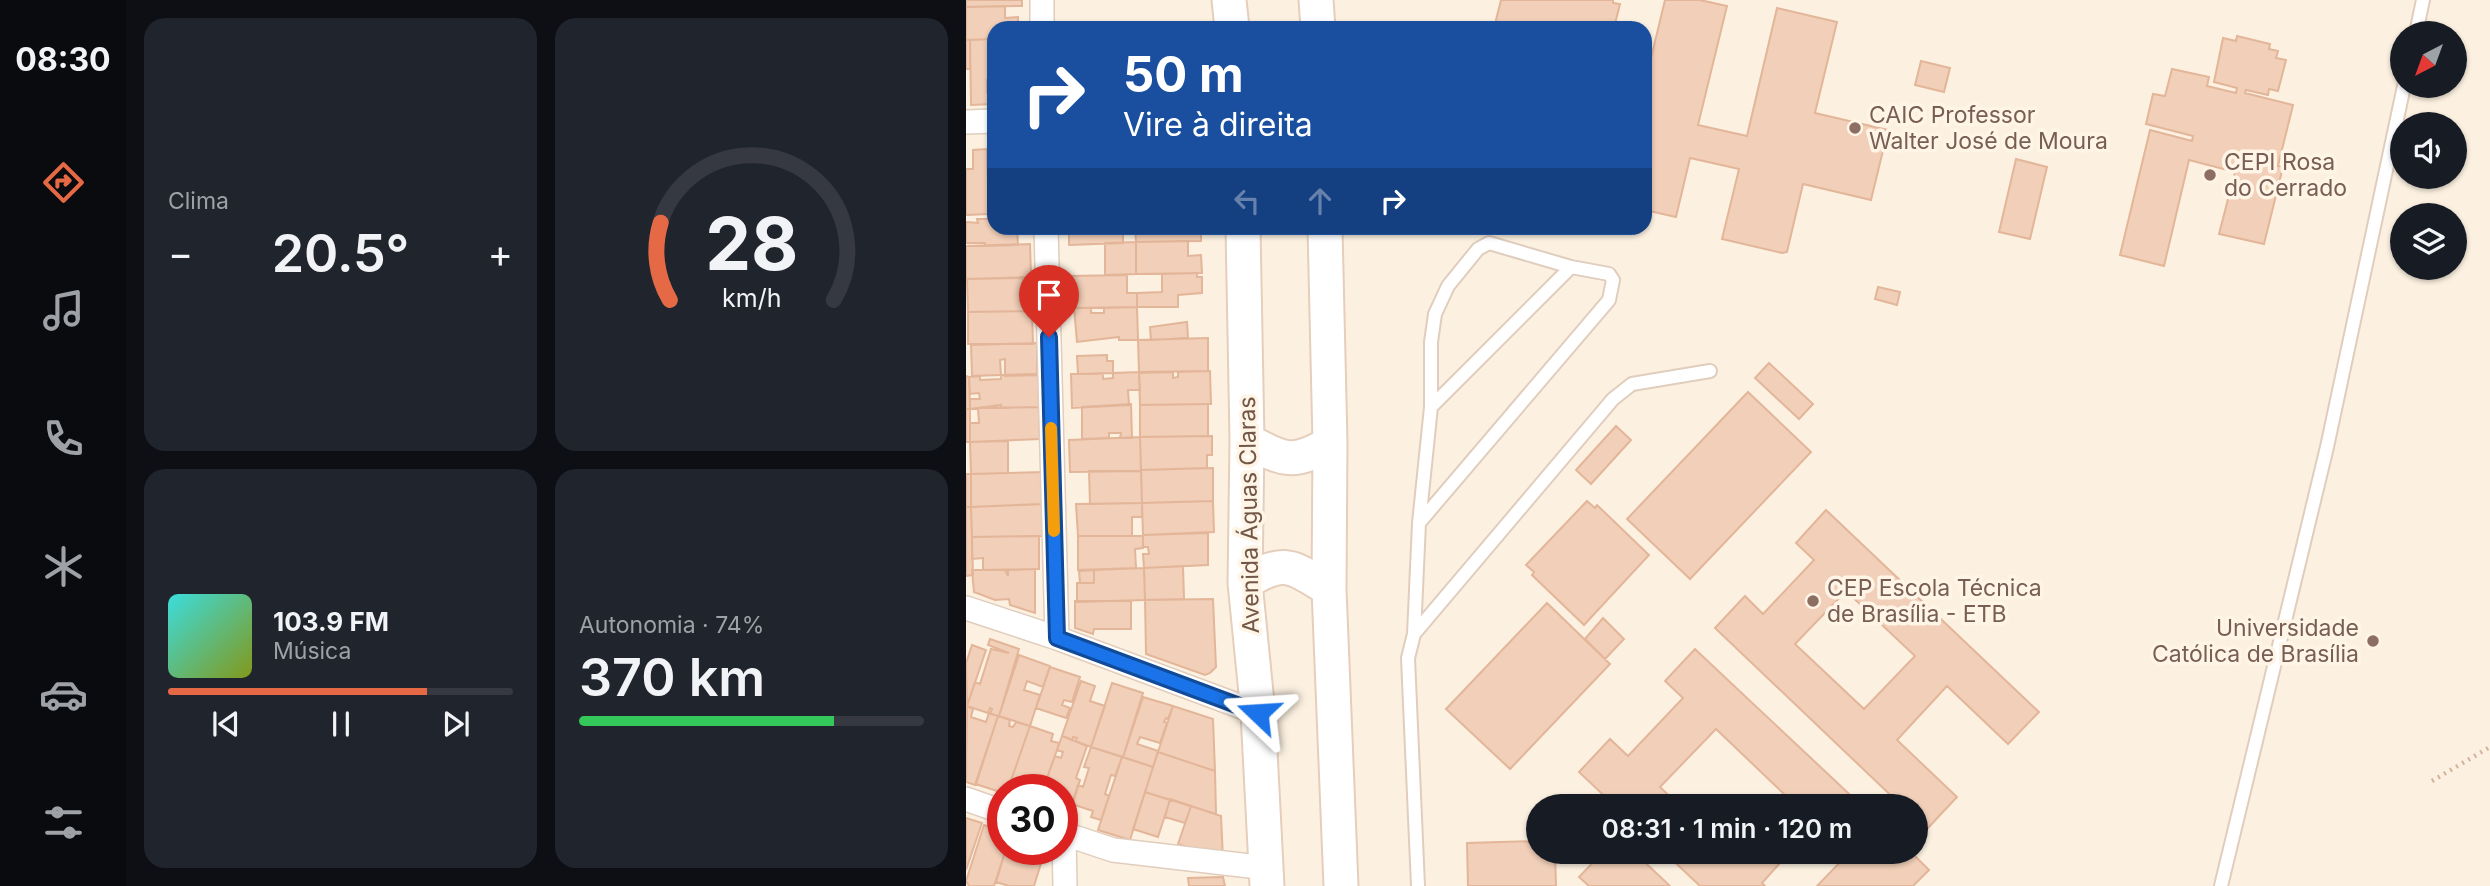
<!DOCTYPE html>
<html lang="pt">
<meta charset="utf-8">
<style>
:root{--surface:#171b24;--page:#20242c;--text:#f1f3f6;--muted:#9ea1a6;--line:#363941;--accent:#e66946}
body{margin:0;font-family:Inter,sans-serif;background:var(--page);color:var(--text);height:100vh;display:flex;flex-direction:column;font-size:26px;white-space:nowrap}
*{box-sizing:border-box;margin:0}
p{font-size:23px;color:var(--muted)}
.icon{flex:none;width:38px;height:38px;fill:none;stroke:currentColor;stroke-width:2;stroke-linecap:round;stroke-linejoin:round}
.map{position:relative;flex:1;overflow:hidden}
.details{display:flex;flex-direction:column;gap:18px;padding:18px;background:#0d0f14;width:840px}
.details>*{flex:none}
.guide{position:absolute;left:21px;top:21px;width:665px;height:214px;border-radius:21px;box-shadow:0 2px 5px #0004;background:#1a4fa0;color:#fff;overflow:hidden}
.needle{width:46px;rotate:221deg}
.controls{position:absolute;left:1424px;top:21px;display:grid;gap:14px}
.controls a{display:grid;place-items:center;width:77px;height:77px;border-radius:50%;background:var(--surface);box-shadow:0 2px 5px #0004;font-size:35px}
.speed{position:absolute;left:21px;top:774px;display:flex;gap:14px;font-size:35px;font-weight:700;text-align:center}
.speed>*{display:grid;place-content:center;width:91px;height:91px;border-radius:50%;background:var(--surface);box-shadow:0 2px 5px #0004;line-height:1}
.speed .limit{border:10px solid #d22;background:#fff;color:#111}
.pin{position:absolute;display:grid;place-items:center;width:60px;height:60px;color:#fff;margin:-72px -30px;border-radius:50% 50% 50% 0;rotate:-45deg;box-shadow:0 0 7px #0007}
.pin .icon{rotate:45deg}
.me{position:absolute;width:77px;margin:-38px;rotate:290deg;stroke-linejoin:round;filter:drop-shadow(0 0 5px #0008)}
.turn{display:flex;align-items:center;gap:24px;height:147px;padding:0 21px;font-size:32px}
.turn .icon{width:91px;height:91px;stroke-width:2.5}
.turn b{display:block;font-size:49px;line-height:60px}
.lanes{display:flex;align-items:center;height:66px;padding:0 21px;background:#0003;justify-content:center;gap:35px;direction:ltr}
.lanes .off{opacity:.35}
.big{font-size:52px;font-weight:600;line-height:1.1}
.details .tile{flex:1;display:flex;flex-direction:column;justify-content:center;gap:10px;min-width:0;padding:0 24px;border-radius:21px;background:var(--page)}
.details .dial{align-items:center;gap:0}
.dial svg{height:182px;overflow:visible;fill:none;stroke:var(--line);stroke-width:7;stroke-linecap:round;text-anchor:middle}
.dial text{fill:var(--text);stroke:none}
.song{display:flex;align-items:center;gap:21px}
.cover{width:84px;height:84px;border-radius:10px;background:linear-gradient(135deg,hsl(180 70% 55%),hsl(70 70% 35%))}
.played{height:7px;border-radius:4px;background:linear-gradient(90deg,var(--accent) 75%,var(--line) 75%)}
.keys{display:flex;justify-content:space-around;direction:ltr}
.heat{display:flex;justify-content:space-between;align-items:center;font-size:38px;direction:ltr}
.charge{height:10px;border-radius:5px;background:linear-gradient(90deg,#34c759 74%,var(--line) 0)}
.details .tiles{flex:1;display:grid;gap:18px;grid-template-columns:repeat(2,1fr)}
.trip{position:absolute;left:560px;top:794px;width:402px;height:70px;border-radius:35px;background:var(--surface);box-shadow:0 2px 5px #0004;font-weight:600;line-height:70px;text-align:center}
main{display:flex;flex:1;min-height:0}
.dock{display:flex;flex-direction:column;width:126px;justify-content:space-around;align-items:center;background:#090b0e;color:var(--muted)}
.dock .icon{width:49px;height:49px}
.dock .active{color:var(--accent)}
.dock b{font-size:32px;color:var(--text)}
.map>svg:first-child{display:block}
.building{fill:#f1cfb8;stroke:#e3b599;stroke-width:2;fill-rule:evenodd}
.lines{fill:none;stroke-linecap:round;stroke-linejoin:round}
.service-casing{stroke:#e0cdbd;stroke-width:16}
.minor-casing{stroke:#e0cdbd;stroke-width:26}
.secondary-casing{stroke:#e5cebb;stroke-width:37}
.path{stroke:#d5b29c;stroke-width:4.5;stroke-dasharray:2 5;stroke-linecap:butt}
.service{stroke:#fff;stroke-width:12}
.minor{stroke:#fff;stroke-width:23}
.secondary{stroke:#fff;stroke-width:33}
.route-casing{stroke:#114b97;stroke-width:18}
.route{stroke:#1a73e8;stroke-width:12}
.slow{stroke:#f59e0b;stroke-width:12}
.education-dot{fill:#8d6e63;stroke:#fff5e6;stroke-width:2.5}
.labels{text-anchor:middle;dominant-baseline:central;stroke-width:7;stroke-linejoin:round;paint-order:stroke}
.education-label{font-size:23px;fill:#785e54;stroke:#fff5e6;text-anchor:start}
.street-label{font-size:23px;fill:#725748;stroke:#fff5e6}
</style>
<main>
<nav class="dock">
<b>08:30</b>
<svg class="icon active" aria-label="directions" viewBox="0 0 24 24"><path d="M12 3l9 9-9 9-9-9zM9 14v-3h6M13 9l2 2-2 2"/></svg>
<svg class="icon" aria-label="music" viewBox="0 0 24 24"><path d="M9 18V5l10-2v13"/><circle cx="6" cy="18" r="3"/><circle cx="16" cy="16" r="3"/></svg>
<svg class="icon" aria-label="phone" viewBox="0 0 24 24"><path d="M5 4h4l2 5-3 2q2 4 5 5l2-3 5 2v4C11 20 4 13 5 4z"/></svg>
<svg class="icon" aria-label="climate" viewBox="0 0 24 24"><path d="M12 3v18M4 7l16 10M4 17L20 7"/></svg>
<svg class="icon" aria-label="car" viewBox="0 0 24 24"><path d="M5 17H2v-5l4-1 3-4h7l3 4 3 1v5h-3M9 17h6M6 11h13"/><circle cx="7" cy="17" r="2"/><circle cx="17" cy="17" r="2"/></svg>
<svg class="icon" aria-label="filters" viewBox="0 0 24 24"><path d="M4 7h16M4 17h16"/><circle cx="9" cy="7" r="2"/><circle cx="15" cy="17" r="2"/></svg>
</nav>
<section class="details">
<div class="tiles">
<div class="tile"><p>Clima</p>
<div class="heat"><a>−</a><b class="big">20.5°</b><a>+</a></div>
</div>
<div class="tile dial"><svg viewBox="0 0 100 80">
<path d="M14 69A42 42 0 1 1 86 69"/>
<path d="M14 69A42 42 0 0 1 10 35" stroke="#e66946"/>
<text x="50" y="56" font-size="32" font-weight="700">28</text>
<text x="50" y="72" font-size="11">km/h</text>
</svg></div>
<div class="tile">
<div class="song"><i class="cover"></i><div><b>103.9 FM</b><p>Música</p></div></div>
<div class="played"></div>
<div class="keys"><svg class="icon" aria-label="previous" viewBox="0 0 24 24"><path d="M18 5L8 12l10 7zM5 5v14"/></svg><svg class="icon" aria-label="pause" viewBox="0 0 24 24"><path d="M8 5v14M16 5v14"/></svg><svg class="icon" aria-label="next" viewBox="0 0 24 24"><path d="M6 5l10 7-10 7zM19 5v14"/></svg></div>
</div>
<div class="tile"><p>Autonomia · 74%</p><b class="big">370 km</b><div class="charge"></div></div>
</div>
</section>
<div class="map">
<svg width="1524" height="886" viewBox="0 0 1524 886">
<rect width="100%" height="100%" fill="#fcf1e1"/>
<path class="building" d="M0 0H56V6L0 7Z
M535 0H647V3L654 4 648 28H528Z
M699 0H734L761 6 732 125 781 136 811 8 871 22 849 113 922 130 905 200 837 184 821 252 816 253 756 239 773 169 724 158 710 217 679 210V83Z
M39 6V18L52 17V28H28V39L0 40V7Z
M1271 36 1304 44 1303 49 1312 51 1310 58 1320 60 1312 91 1303 89 1302 95 1280 90 1279 93 1327 105 1312 166 1317 167 1298 244 1253 234 1269 172 1223 160 1198 266 1154 255 1184 130 1226 141 1227 136 1180 124 1187 94 1199 96 1206 69 1243 77 1241 86 1270 93 1271 88 1248 82 1257 38 1270 41Z
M28 39V80H21V92L27 91V104L5 105 4 40Z
M0 40H4V69H0Z
M955 61 984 68 978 92 949 85Z
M21 149 23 214 0 215V169H7V150Z
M21 158H28V206H23Z
M1050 159 1081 167 1064 239 1033 232Z
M11 219H28V228H51L52 245 19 246V243H0V222L12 223Z
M103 228H157V243L103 245Z
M169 228H235V241L170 242Z
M222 241V256L235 255 236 273 170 274V242Z
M170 242V274L139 275V243Z
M64 244 65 277 0 279V246Z
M231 273V277H236V293L212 295V307H171V293L196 292V274Z
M161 275V293H171V307L104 308V276Z
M57 278 58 295H67V311L2 312 1 279Z
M912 287 934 292 931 305 909 299Z
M171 307 172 340H153V337L111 342 108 308H125V313H138V308Z
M66 311 67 344H2V312Z
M221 322 222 338 185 340 184 327Z
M242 338V371L173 372 172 340Z
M71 343V375L39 376V359L34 360 35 375 6 376 5 345Z
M141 355V361H147V373L112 374 111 356Z
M803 363 847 404 833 419 789 378Z
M244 371 245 404 174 405 173 373 207 372V378L212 377V372Z
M173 372 174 390H162L163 405 106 408 105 374H137V379L147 378V373Z
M73 374V407L35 408V405L4 409V399H14L13 393 4 394 3 377 14 376V380L35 379V375Z
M0 376 3 377 4 409H0Z
M782 392 845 452 724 579 661 519Z
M165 404 166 438H154L155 433H143V438L116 439V407Z
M242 404V436L174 437V405Z
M73 407 74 439 4 442V423H13L12 408Z
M0 409H4V442H0Z
M650 426 665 440 625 484 610 470Z
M246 436V455H241V468L175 470 174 437Z
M174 437 175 471 104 472 103 440Z
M42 441V473L5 474 4 442Z
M247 468V501L176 503 175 470Z
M123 471H175L176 503 124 504Z
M76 472 77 504 5 507V474Z
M0 474H5V507H0Z
M247 501 248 532 177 535 176 503Z
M621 501 629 508 631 505 683 555 618 625 566 575 568 572 560 565Z
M176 503V517H166V536H112L110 504Z
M77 504 78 536 6 537 5 507Z
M0 507H5L7 575 0 576Z
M860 510 1073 712 1042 744 981 686 931 740 991 797 961 829 950 819V807H937L749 628 779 596 797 614 848 560 830 543ZM880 591 949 656 898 709 829 644Z
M242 533V565L178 568 177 554H183L182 547H177V535Z
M73 536V569L17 570V558L6 559V537Z
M112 536H177V548L169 549 170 568 112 570Z
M217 566 218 599 179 600 178 568Z
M178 568 179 600 111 602V583H128V570Z
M69 569V613L44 605 43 599 29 600 8 592 6 570H39L42 576V570Z
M128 570V583H114L113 571Z
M247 599 250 667 244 673 239 675 180 654 179 600Z
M109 601H165V629H128L127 634 109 628Z
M581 603 644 664 544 769 480 709Z
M637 618 658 639 639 659 619 639Z
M24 639 53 649 33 716 24 714 26 709 24 708 22 713 1 706 9 682 14 684 25 649 43 653 22 645Z
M6 645 20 650 1 706 0 663Z
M729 649 731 651 897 807H806L818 794 750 729 694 787 715 807H650L613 772 644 739 662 756 717 698 699 681Z
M53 655 84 666 77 687 61 681 58 690 74 695 64 726 33 716Z
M84 667 114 677 106 702 98 700 96 705 104 708 100 718 70 708Z
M115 681 129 686 124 701 139 706 125 747 109 741 111 738 107 737V740L96 736Z
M146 683 177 693 157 757 125 747Z
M177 697 207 706 202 719 200 718 198 722 201 723 194 743 174 737 171 744 192 751 187 767 157 757Z
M1 706 7 709 5 717 20 722 23 713 32 716 9 785 0 782Z
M207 706 247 719 249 771 192 752Z
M32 716 44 720 43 726 47 727 50 722 64 726 42 789H37V793L10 784Z
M64 726 87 734 85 741 93 743 91 750 77 789H42Z
M96 736 121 746 110 778 114 780 104 813 96 810V789H77L89 756 95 758 97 752 91 750Z
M125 747 156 757 149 776 145 775 139 794 143 796 135 820 125 817 127 811 106 804 112 785 117 787 123 768 118 767Z
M192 752 249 771 250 814 179 792Z
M156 757 187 767 164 840 132 830Z
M179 792 204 800 192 837 167 829Z
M204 799 225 806 219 823 199 817Z
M225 806 255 816 257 859 212 844Z
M0 818 16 823 0 870Z
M18 825 37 831V849H40L28 886H3L0 881Z
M572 841V852H589L590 886H502L501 843Z
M40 849H76V860L68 886H43L30 882Z
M637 852H668L704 886H623L613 877Z
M698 852H824L796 883 799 886H734Z
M880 852H945L963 870 947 886H851L882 854Z
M257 877 259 886H223L222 878Z"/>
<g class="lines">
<defs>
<path id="service" d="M1450 33 1457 0
M465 407 605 267
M448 634 453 523 465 407V342L469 314 482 286 512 249 523 243 605 267 643 274 647 280 643 300 453 523
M452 886 442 658 448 634 647 399 666 384 744 371
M1255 886 1361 447 1438 86"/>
<path id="minor" d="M76 0V28
M0 122 28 121
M0 608 91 638 80 228
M91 638 292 713
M0 799 37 812
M96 833 147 850 301 868
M98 834 99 886"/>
<path id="secondary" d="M263 0 266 28
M350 0 352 28
M277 228 281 440 279 583 292 713 301 886
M359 228 364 443 363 589 375 886
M281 440C317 461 328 465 364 443
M279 583C319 557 326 567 363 589"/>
</defs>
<use href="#service" class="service-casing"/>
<use href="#minor" class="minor-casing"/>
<use href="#secondary" class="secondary-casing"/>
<path class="path" d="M1466 781 1524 747"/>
<use href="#service" class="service"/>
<use href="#minor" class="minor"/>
<use href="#secondary" class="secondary"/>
</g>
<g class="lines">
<defs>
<path id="route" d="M83 337 91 638 292 713"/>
</defs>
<use href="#route" class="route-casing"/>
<use href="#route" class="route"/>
<path class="slow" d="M85 428 88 531"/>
</g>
<g class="education-dot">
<circle cx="889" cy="128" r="7"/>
<circle cx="1244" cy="175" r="7"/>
<circle cx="847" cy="601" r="7"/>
<circle cx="1407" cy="641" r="7"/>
</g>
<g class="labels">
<g class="education-label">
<text x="903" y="115">CAIC Professor<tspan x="903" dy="26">Walter José de Moura</tspan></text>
<text x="1258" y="162">CEPI Rosa<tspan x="1258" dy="26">do Cerrado</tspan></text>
<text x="861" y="588">CEP Escola Técnica<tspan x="861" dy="26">de Brasília - ETB</tspan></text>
<text x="1393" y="628" text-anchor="end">Universidade<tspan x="1393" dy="26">Católica de Brasília</tspan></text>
</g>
<g class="street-label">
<text transform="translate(283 515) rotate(-91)">Avenida Águas Claras</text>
</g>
</g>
</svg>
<div class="controls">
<a><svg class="needle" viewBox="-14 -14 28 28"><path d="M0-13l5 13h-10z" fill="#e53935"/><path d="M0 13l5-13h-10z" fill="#9ea1a6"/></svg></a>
<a><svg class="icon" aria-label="sound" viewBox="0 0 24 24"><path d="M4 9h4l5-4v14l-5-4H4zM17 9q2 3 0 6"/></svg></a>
<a><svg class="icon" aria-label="layers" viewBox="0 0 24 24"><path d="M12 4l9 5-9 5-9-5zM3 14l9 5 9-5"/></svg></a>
</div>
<div class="speed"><div class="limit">30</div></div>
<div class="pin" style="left:83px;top:337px;background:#d93025"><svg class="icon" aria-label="arrive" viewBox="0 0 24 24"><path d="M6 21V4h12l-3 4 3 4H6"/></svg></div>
<svg class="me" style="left:292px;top:713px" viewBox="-20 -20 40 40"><path d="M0-17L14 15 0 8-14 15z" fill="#1a73e8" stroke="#fff" stroke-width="4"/></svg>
<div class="trip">08:31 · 1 min · 120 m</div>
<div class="guide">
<div class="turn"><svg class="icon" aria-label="right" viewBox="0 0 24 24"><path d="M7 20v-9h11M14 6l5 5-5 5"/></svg><div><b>50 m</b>Vire à direita</div></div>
<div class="lanes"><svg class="icon off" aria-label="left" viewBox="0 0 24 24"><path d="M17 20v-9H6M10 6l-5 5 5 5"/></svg><svg class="icon off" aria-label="ahead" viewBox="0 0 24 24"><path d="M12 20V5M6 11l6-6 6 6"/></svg><svg class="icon" aria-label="right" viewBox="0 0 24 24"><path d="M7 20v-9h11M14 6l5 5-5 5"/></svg></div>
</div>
</div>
</main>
